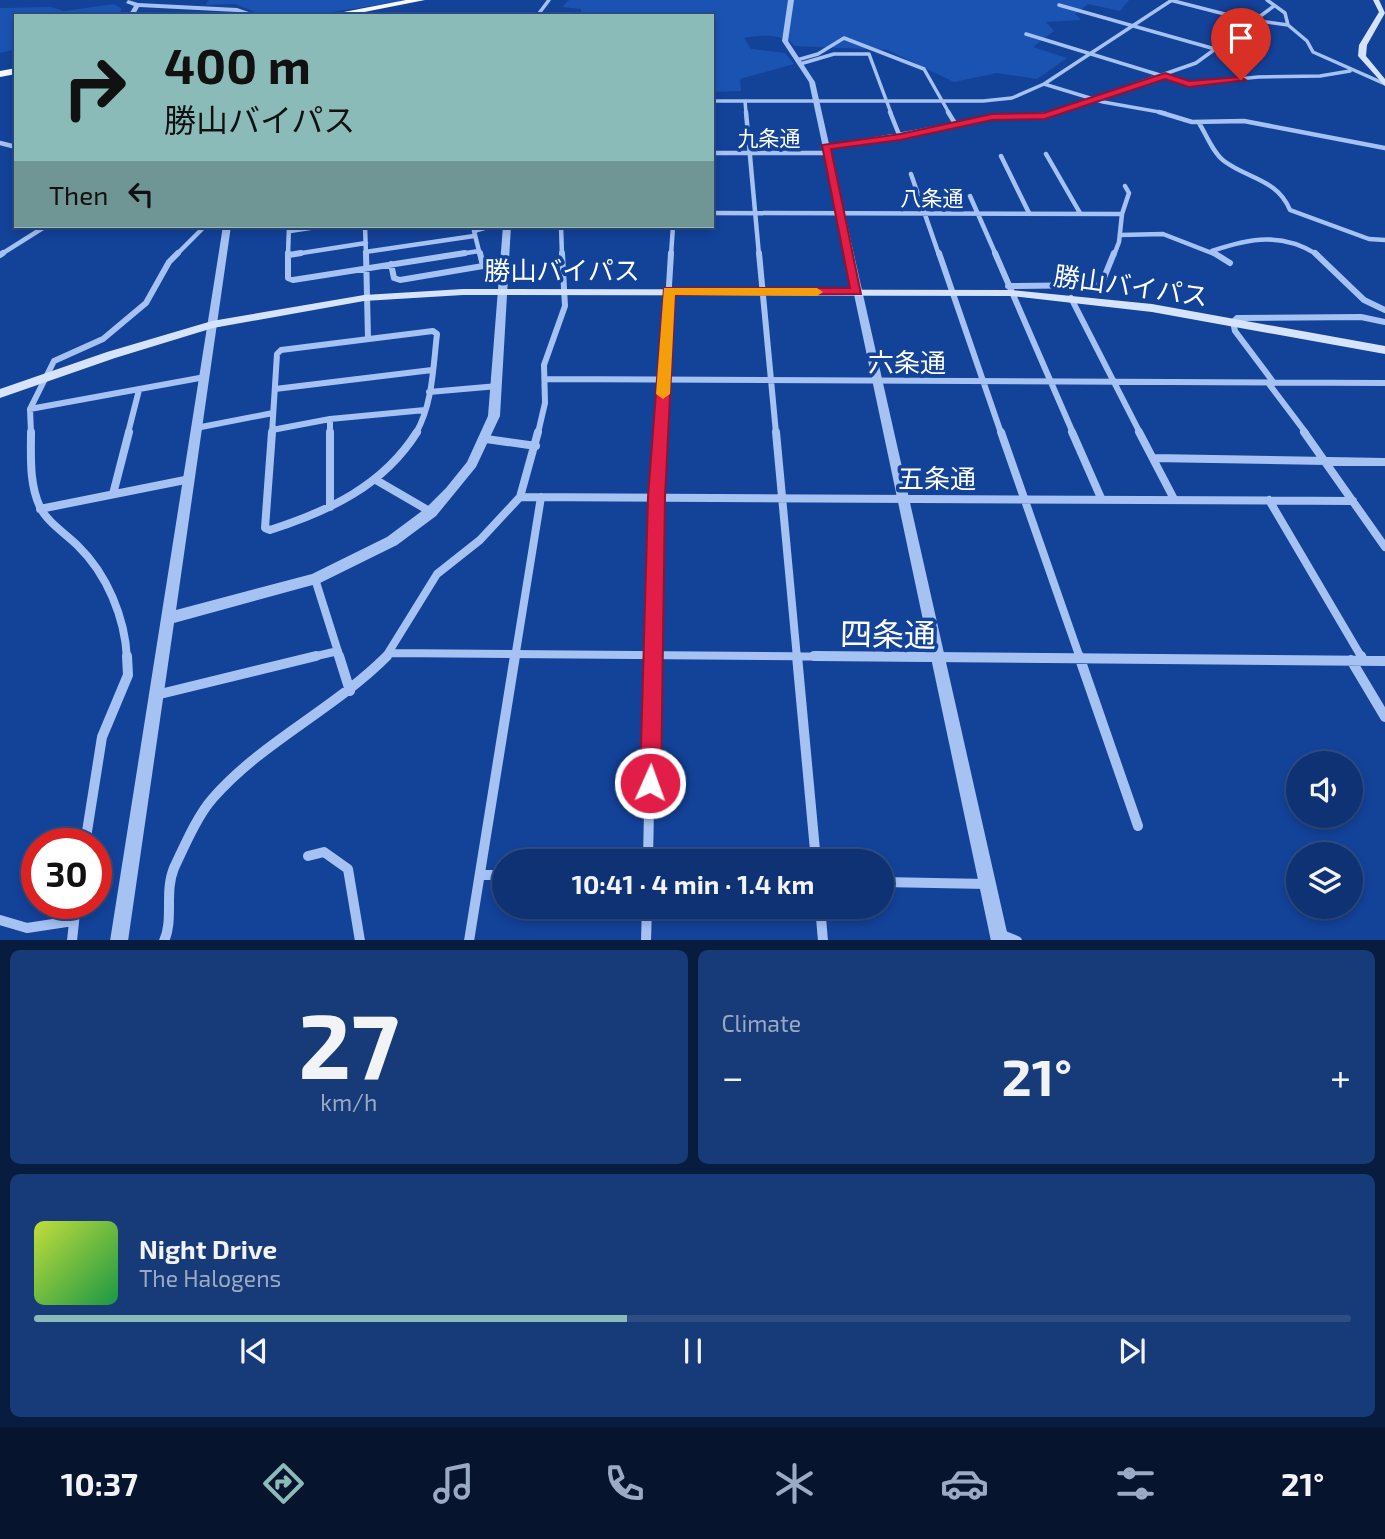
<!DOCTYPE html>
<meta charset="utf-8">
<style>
:root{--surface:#0e3273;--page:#173a78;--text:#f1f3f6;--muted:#9baac4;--line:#2e4d85;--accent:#8bbbb9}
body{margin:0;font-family:"Exo 2","Noto Sans JP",sans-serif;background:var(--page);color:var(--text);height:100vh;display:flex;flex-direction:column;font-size:26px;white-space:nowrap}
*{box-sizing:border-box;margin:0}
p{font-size:23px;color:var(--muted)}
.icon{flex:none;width:38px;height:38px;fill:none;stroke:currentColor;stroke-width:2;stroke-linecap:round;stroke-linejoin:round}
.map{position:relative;height:940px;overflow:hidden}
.details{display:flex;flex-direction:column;gap:10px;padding:10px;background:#081c3f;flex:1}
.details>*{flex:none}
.banner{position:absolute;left:14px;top:14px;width:700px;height:214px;border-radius:0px;box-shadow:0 4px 10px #0003,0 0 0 2px var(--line);background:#8bbbb9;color:#111;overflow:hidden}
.controls{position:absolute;left:1286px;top:751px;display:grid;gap:14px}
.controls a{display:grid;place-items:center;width:77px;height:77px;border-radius:50%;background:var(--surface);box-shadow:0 4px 10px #0003,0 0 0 2px var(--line);font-size:35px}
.speed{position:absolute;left:21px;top:828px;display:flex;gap:14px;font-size:35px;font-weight:700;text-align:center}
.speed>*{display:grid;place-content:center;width:91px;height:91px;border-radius:50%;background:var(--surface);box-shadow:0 4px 10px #0003,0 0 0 2px var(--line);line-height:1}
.speed .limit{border:10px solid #d22;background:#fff;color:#111}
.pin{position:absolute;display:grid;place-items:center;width:60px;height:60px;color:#fff;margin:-72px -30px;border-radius:50% 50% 50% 0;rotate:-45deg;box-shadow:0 0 7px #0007}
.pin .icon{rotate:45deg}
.me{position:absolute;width:77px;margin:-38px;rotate:2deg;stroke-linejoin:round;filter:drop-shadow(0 0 5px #0008)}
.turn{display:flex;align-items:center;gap:24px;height:147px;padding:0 35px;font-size:32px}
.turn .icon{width:91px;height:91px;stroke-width:2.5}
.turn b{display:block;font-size:49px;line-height:60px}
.then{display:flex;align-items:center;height:66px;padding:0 35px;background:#0003;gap:14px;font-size:26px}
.big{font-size:52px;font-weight:700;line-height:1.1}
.details .widget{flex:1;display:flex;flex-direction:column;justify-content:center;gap:10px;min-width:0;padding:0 24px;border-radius:10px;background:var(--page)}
.details .dial{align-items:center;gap:0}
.dial b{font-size:91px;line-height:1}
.song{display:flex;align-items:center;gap:21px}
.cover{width:84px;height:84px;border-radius:10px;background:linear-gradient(135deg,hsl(70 70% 55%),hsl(140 70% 35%))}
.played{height:7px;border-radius:4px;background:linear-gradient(90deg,var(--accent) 45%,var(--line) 45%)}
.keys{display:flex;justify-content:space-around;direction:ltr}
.heat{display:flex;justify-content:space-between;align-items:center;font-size:38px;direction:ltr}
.details .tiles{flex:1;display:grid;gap:10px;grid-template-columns:1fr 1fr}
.widget:last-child{grid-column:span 2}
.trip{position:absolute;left:492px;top:849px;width:402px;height:70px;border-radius:35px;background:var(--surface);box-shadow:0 4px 10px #0003,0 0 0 2px var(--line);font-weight:700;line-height:70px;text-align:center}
.tabs{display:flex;height:112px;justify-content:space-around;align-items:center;background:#06142e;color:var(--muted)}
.tabs .icon{width:49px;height:49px}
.tabs .active{color:var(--accent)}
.tabs b{font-size:32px;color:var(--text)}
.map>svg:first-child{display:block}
.green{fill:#1b53b3}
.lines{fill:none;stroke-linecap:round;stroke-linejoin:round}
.minor-far4{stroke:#a6c2f3;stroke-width:3.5}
.minor-far3{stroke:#a6c2f3;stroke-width:4.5}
.minor-far2{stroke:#a6c2f3;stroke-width:6}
.minor-far1{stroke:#a6c2f3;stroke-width:8}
.minor{stroke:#a6c2f3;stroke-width:10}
.tertiary{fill:#a6c2f3;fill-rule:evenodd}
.secondary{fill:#d5e3fd;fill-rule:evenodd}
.trunk{fill:#f8faff;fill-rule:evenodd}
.route{fill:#e11d48;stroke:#92132f;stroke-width:2}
.slow{fill:#f59e0b}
.labels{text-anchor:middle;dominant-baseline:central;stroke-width:7;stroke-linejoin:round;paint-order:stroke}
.far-street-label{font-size:21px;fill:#fff;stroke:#134299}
.street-label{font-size:26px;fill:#fff;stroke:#134299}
.near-street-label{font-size:32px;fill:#fff;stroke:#134299}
</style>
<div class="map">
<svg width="1385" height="941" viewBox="0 0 1385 941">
<rect width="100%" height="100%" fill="#134299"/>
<path class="green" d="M209 0H410L306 16H265L235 4 205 5Z
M569 0H1129L1120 11 1088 4 1075 14 1081 20 1046 22 1054 31 1033 47 1067 58 1037 79 997 73 954 82 888 50 795 46C783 33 760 35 744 38L751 49 785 53 794 64 740 79 741 91 712 92V16H580L581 9 562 7Z
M114 4 122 9 118 16H16V49L0 53V8L51 7 64 11Z"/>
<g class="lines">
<path class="minor-far4" d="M1170 0 1244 19 1288 25 1307 41 1313 52 1385 84
M1267 0 1285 13 1288 25
M1059 5 1215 49
M537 16 549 0
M1026 34 1189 84 1258 77 1320 76 1350 71
M797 60 818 54 844 38 924 69 949 113
M800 64 834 54H869L891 113
M712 101H983L1012 98 1044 84
M745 101 746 113
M1053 113 1196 63 1274 6
M1165 113 1103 102 1044 84 1172 0"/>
<path class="minor-far3" d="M746 112 759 255
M890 112 900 137
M948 112 956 125
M1159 112 1192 122 1244 121 1385 148
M1199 123C1206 134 1213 153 1224 161 1248 179 1277 179 1290 210L1369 239 1385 240
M0 143 16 147
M825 147C880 140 934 128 989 118 1012 114 1035 119 1058 112
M712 153H826
M1046 154 1080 213
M1001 156 1029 213
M911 174 939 255
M970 196 996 255
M712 213 1122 214 1129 193 1125 186
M365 226 366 255
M561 226 562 255
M227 228 244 226
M290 231 323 226
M1120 235 1163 234 1217 255
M1212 251C1250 238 1282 232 1318 255
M365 252 474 236
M0 255 46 226
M176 255 205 226
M288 255 289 226
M289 255 366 243
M454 255 479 251
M480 255 474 231 491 226
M671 255 673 226
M1114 255 1119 242 1122 214"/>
<path class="minor-far2" d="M288 253V278L293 280 465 253
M366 253 368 338
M759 253 776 433
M939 253 1001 433
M995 253 1073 433
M1214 253 1230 263
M1315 253 1364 300 1385 310
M0 255 3 253
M289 255 301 253
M391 264 394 278 400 280 483 266 480 253
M1008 286 1101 285 1114 253
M1071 298 1140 433
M545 379 1385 383
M1274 383 1235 331 1233 322 1237 318 1361 317 1385 322
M1269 384 1306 433
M275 389 432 370
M429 392 498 386
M30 409 205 377
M330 419V433
M196 428 273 413
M272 430 330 419 425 410
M31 433 30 409 54 361 103 339 146 303 169 262 178 253
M128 433 139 390
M272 433 277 354 281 350 433 331 437 334C433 367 433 403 416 433
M538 433 545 403 544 365 565 306 562 253
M660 433 671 253"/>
<path class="minor-far1" d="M31 432C31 456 29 484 40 507 46 521 67 535 78 546 107 574 125 618 127 658
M272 432 265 528 270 530C329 511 383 486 417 432
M330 432V507
M776 432 797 658
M1001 432 1080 658
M1072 432 1101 498
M1139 432 1174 499
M1304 432 1385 547
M486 439 536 446
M1153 458 1385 462
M376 480 431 512
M113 494 129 432
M520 497 1353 501
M1269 500 1362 658
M40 509 190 479
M315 579 340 658
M390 653 1032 658
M308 658 338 651
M385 658 437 574 480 540 520 497 538 432
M515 658 541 497
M652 658 660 432"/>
<path class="minor" d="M339 656 350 691
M797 656 816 861
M814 656 1385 661
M1079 656 1138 826
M1361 656 1363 660
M1351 660 1385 717
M156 695 316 656
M85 844 102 737 128 675 127 656
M308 856 324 852 348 869 360 941
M648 861 652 656
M480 875H504
M882 882 987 884
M820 906 823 941
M0 920 27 928 73 921
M1000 934 1017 941
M72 941 76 903
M164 941C174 919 164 892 174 868 184 847 197 816 213 798 262 742 333 710 387 656
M469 941 515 656
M646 941 647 906"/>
<path class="tertiary" d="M128 0 138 3 237 8 260 16H250L237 12 139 7 134 16H128L134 6 126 3Z
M788 0H794L788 41 815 82 1009 941H991L809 82 782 41Z
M223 226H231L176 610 312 574 387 537 426 508 446 488 467 462 488 416 503 226H511L500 416 476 467 454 494 436 516 397 545 320 583 174 623 128 941H110Z"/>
<path class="secondary" d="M1373 0H1379L1385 13 1367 45 1366 56 1385 79V86L1358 56 1359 45 1379 12Z
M463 289 1011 290 1152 304 1385 346V354L1152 312 1011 296 463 295 364 301 213 328 115 358 0 398V389L107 352 212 321 364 295Z"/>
<path class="trunk" d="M406 0H425L344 16H323Z
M16 68V74L0 77V71Z"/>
</g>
<path class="route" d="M1165 73 1189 81 1241 77 1246 80 1189 87 1165 79 1045 119 992 120 900 140 831 149 861 294 675 295 665 497 661 783 658 791 650 794 643 791 640 783 648 497 664 288H850L822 145 900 134 992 114 1044 113Z"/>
<path class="slow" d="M664 288H817L823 292 817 296 675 295 670 394 663 399 656 394Z"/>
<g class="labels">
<g class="far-street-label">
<text x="769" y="137">九条通</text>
<text x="932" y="197">八条通</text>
</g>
<g class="street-label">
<text x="562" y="269">勝山バイパス</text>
<text transform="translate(1131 285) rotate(8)">勝山バイパス</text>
<text x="907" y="361">六条通</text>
<text x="937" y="477">五条通</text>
</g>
<g class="near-street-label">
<text transform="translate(888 633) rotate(1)">四条通</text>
</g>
</g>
</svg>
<div class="controls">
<a><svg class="icon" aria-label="sound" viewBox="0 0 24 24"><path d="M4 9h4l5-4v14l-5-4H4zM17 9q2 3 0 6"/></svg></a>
<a><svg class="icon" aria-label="layers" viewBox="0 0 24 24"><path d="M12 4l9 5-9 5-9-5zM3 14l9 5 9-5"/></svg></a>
</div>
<div class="speed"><div class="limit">30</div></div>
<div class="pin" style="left:1241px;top:80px;background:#d93025"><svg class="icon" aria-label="arrive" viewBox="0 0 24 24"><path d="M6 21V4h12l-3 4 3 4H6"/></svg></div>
<svg class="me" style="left:650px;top:783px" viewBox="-20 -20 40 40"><circle r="17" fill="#e11d48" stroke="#fff" stroke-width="3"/><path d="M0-11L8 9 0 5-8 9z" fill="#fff"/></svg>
<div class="trip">10:41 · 4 min · 1.4 km</div>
<div class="banner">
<div class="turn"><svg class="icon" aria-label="right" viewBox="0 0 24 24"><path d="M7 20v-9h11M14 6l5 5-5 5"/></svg><div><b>400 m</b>勝山バイパス</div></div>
<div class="then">Then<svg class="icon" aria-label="left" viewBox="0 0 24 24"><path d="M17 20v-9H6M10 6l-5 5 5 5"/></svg></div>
</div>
</div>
<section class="details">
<div class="tiles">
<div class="widget dial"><b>27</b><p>km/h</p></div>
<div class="widget"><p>Climate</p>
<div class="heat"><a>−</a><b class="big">21°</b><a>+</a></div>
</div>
<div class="widget">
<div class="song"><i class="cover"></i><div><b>Night Drive</b><p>The Halogens</p></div></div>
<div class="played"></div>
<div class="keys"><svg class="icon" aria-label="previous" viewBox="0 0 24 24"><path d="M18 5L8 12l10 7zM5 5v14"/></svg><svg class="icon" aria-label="pause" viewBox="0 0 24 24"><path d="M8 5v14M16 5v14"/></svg><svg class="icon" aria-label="next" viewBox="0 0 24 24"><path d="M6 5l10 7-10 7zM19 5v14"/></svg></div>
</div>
</div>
</section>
<nav class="tabs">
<b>10:37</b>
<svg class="icon active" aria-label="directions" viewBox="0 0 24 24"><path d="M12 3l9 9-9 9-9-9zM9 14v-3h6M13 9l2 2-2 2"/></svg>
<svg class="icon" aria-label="music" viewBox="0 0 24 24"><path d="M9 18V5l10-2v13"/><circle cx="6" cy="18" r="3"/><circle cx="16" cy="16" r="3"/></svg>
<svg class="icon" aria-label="phone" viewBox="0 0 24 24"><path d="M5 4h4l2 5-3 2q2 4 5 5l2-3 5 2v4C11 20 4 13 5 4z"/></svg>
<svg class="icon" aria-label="climate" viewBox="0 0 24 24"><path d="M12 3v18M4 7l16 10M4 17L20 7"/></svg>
<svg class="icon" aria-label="car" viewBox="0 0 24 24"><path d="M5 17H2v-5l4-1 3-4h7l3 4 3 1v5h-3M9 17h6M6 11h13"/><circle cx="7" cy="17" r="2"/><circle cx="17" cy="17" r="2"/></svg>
<svg class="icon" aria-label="filters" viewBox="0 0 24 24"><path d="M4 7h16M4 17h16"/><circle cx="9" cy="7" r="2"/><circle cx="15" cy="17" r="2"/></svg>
<b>21°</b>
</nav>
